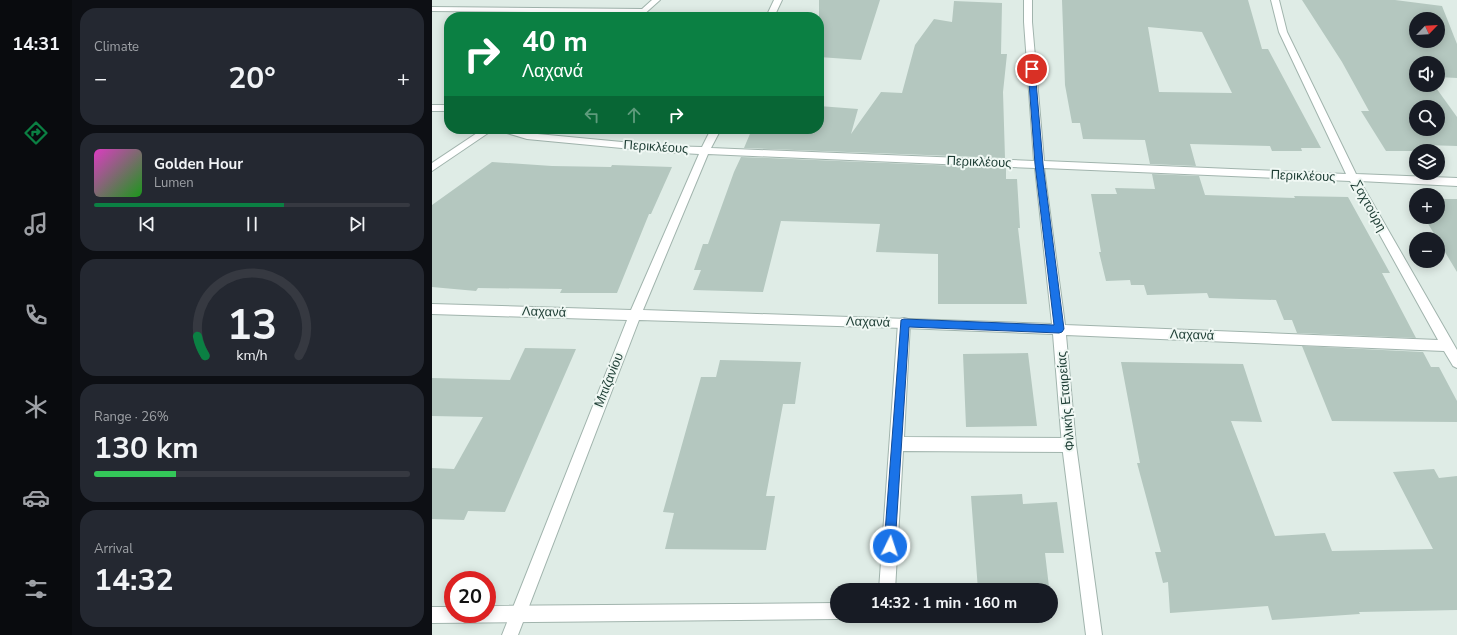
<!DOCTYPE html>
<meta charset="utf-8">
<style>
:root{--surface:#171b24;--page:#242831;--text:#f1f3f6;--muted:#9ea1a6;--line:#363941;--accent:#0b8043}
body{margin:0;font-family:"Nunito Sans",sans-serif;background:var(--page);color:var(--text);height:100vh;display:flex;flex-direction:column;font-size:15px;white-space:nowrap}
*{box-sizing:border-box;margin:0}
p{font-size:13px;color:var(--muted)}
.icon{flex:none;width:22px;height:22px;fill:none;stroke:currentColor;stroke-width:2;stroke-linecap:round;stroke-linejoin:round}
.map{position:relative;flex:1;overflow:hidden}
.panel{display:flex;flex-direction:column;gap:8px;padding:8px;background:#0d0f14;width:360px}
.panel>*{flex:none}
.top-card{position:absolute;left:12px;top:12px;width:380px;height:122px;border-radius:16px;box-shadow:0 2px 10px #0003;background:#0b8043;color:#fff;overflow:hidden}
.needle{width:26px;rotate:65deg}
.controls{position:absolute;left:977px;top:12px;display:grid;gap:8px}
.controls a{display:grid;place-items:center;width:36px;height:36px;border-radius:50%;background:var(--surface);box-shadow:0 2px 10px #0003;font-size:20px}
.speed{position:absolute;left:12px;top:571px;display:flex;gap:8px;font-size:20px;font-weight:700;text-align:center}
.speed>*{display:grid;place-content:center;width:52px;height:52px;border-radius:50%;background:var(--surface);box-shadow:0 2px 10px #0003;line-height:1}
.speed .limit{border:6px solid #d22;background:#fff;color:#111}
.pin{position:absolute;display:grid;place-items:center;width:34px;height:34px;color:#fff;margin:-17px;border:2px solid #fff;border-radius:50%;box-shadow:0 1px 4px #0007}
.me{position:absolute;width:44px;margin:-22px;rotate:4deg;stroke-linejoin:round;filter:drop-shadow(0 0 3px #0008)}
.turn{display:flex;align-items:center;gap:14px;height:84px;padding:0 12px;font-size:18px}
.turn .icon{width:52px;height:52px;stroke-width:2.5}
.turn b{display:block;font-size:28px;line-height:34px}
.lanes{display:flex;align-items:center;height:38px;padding:0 12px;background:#0003;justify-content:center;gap:20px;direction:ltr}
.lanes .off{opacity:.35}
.big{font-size:30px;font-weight:700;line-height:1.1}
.panel .tile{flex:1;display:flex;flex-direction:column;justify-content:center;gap:6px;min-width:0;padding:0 14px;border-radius:16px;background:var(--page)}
.panel .dial{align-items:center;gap:0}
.dial svg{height:104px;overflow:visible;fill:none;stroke:var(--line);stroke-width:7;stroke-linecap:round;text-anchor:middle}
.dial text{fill:var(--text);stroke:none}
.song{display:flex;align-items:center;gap:12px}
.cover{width:48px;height:48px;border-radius:6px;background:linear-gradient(135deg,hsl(310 70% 55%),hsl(120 70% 35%))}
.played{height:4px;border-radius:2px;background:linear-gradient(90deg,var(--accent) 60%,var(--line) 60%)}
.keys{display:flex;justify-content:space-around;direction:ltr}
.heat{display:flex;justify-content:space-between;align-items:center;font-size:22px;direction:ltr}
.charge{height:6px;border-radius:3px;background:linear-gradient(90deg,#34c759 26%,var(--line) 0)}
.trip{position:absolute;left:398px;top:583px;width:228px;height:40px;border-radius:20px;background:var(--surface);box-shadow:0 2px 10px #0003;font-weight:700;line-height:40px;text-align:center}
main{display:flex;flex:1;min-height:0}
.dock{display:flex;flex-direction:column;width:72px;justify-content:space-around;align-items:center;background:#090b0e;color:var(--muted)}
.dock .icon{width:28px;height:28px}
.dock .current{color:var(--accent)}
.dock b{font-size:18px;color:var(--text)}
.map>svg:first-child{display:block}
.building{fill:#b4c7bf;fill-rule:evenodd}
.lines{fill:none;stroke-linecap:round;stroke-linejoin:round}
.service-casing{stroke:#a1b4ad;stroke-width:2}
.minor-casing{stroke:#a1b4ad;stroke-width:2}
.service{fill:#fff;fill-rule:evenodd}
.minor{fill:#fff;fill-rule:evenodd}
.route{fill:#1a73e8;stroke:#114b97}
.labels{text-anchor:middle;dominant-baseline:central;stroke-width:4;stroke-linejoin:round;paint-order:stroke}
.street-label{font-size:13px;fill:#1e3e35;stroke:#f0f8f4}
</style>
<main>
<nav class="dock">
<b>14:31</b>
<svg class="icon current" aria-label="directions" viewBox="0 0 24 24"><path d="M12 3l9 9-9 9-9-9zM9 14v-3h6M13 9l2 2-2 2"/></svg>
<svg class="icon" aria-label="music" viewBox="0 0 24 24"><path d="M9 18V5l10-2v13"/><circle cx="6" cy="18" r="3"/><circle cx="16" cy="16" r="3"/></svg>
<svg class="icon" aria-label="phone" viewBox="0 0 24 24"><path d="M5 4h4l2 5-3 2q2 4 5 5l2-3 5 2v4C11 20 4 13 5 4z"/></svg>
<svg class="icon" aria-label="climate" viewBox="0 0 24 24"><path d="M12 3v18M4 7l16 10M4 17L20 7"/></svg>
<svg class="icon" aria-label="car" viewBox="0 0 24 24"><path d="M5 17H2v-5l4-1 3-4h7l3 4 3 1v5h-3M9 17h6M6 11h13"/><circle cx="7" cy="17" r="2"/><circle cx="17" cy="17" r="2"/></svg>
<svg class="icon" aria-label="filters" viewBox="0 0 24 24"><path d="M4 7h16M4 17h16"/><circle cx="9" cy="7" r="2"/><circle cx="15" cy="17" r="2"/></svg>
</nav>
<section class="panel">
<div class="tile"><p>Climate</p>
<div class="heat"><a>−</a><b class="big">20°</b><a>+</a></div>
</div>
<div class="tile">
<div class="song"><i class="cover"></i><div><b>Golden Hour</b><p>Lumen</p></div></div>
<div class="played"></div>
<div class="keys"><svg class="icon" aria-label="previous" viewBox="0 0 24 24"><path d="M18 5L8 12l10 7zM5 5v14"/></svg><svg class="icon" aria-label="pause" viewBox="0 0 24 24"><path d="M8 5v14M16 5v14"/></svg><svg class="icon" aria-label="next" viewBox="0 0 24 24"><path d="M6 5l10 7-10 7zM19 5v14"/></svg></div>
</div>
<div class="tile dial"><svg viewBox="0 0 100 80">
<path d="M14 69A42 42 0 1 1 86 69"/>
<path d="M14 69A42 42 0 0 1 8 54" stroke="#0b8043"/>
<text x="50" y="56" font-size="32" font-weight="700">13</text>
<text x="50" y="72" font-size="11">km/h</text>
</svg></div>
<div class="tile"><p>Range · 26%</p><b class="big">130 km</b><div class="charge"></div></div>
<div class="tile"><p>Arrival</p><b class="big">14:32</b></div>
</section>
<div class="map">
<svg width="1025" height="635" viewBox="0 0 1025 635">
<rect width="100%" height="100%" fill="#dfece6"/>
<path class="building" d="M387 0H448L429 60 387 57Z
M630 0H816L830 49H836L889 148H869L870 151H840L838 146 758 144 764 166 718 164 713 140 651 139 648 123H640L633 85ZM716 27 770 32 800 93 727 92Z
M870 0H963L1010 6 1025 44V78L1006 77V63H984V85H1002L1025 117V146L993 145 997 151H954L929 111H937L910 62ZM984 19H1006V41H984ZM984 107H1006V129H984Z
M522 1 570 3 569 54H575L571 92 573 158 312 148 320 129H387V106L426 109 419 134 449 92 470 93 483 45 502 19 520 22Z
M309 157 574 168V179H585L588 228H586L595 304H506V254L444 252 448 224 349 221 331 292 261 290 269 270H262L271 244H276L302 172Z
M60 162 120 166 179 167 180 165 240 167 219 214H217L185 293H128L130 289 46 288 44 291 0 287V205Z
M720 174 767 176 773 195 863 198 862 196 916 197 958 273H950L984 338 865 333 860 320H852L844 300 777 298 775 293 715 295 712 285H699L698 280 674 281 667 252H669L659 194H685L683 188 723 189Z
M1006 199H1025V272L992 217H1006Z
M870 346 991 352 999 367H1007L1025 401V422L900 421Z
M93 348 144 349 73 512 36 511 32 520 0 519V468L22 469 51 417 0 416V378L78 380Z
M596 353 605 426 534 427 531 354Z
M288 360 369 362 363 404H351L334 496H343L334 550 233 549 242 513 231 512 269 377H284Z
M689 362 811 364 830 422 799 421 843 536 893 533 900 551 1001 549 961 472 1002 469 1007 478 1025 476V610L927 612 928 614 840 620 836 606 738 613 736 582 731 583 723 552H729L705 463H708Z
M590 494 591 504 625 502 632 553H613L617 587 546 590 539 496Z"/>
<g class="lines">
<defs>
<path id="service" d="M472 318 476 319 478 323 472 437 637 438 642 440 644 445 642 450 637 452 471 451 463 590H447L466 323 468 319Z
M405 603V616H411L405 619 0 623V607H21V614H55V606Z"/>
<path id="minor" d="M220 0H228L209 17H203L205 13 0 11V7L210 9Z
M342 0H350L342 17H334Z
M592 0H600V22L612 161 914 174 847 32 839 0H847L855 32 924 174 1025 178V186L928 181 1025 350V368L1021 366 1012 351 634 335 644 445 670 635H654L630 445 621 334 472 328 207 320 86 635H70L195 320 0 314V304L199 310 267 154 232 152 95 139 68 131 66 129H82L95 133 232 146 270 147 279 129H289L279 148 602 161 592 22ZM276 154 603 168 620 324 211 310ZM612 168 918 181 1006 340 633 325Z
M0 105H17V111H0Z
M51 129H62L0 171V163Z"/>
</defs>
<use href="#service" class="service-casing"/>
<use href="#minor" class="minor-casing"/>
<use href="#service" class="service"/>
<use href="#minor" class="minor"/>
</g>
<path class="route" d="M600 67 603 69 611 164 632 329 630 332 627 333 477 327 463 546 462 550 458 552 454 550 452 546 469 320 472 319 622 325 603 164 596 69Z"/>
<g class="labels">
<g class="street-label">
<text transform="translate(224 147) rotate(4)">Περικλέους</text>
<text transform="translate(547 162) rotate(2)">Περικλέους</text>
<text transform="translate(871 176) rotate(2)">Περικλέους</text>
<text transform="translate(937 206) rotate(61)">Σαχτούρη</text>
<text transform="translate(112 312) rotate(2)">Λαχανά</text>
<text transform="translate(436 322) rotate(2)">Λαχανά</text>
<text transform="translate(760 335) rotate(2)">Λαχανά</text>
<text transform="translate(177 380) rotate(-68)">Μπιζανίου</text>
<text transform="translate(634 401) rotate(-95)">Φιλικής Εταιρείας</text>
</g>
</g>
</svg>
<div class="controls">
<a><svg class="needle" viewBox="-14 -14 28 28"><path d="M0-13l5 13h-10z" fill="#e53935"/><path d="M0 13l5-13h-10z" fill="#9ea1a6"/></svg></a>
<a><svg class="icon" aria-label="sound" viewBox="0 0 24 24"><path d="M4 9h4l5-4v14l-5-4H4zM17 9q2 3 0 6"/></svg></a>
<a><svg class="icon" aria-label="search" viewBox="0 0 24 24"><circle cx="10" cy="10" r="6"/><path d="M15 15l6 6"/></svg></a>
<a><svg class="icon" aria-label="layers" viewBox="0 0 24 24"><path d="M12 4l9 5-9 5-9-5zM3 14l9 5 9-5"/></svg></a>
<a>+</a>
<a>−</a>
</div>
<div class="speed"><div class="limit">20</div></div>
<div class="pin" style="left:600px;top:69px;background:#d93025"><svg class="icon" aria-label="arrive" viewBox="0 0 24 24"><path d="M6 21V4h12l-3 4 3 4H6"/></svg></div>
<svg class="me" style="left:458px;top:546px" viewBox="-20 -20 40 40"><circle r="17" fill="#1a73e8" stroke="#fff" stroke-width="3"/><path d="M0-11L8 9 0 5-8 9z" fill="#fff"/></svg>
<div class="trip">14:32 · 1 min · 160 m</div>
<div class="top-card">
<div class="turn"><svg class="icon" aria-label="right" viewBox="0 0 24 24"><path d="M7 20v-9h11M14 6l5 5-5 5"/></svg><div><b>40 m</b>Λαχανά</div></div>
<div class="lanes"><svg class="icon off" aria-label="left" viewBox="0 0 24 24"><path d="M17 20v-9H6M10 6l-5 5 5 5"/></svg><svg class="icon off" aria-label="ahead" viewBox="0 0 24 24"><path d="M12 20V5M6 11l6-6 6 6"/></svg><svg class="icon" aria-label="right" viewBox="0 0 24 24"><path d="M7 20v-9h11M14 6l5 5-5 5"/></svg></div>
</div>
</div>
</main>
